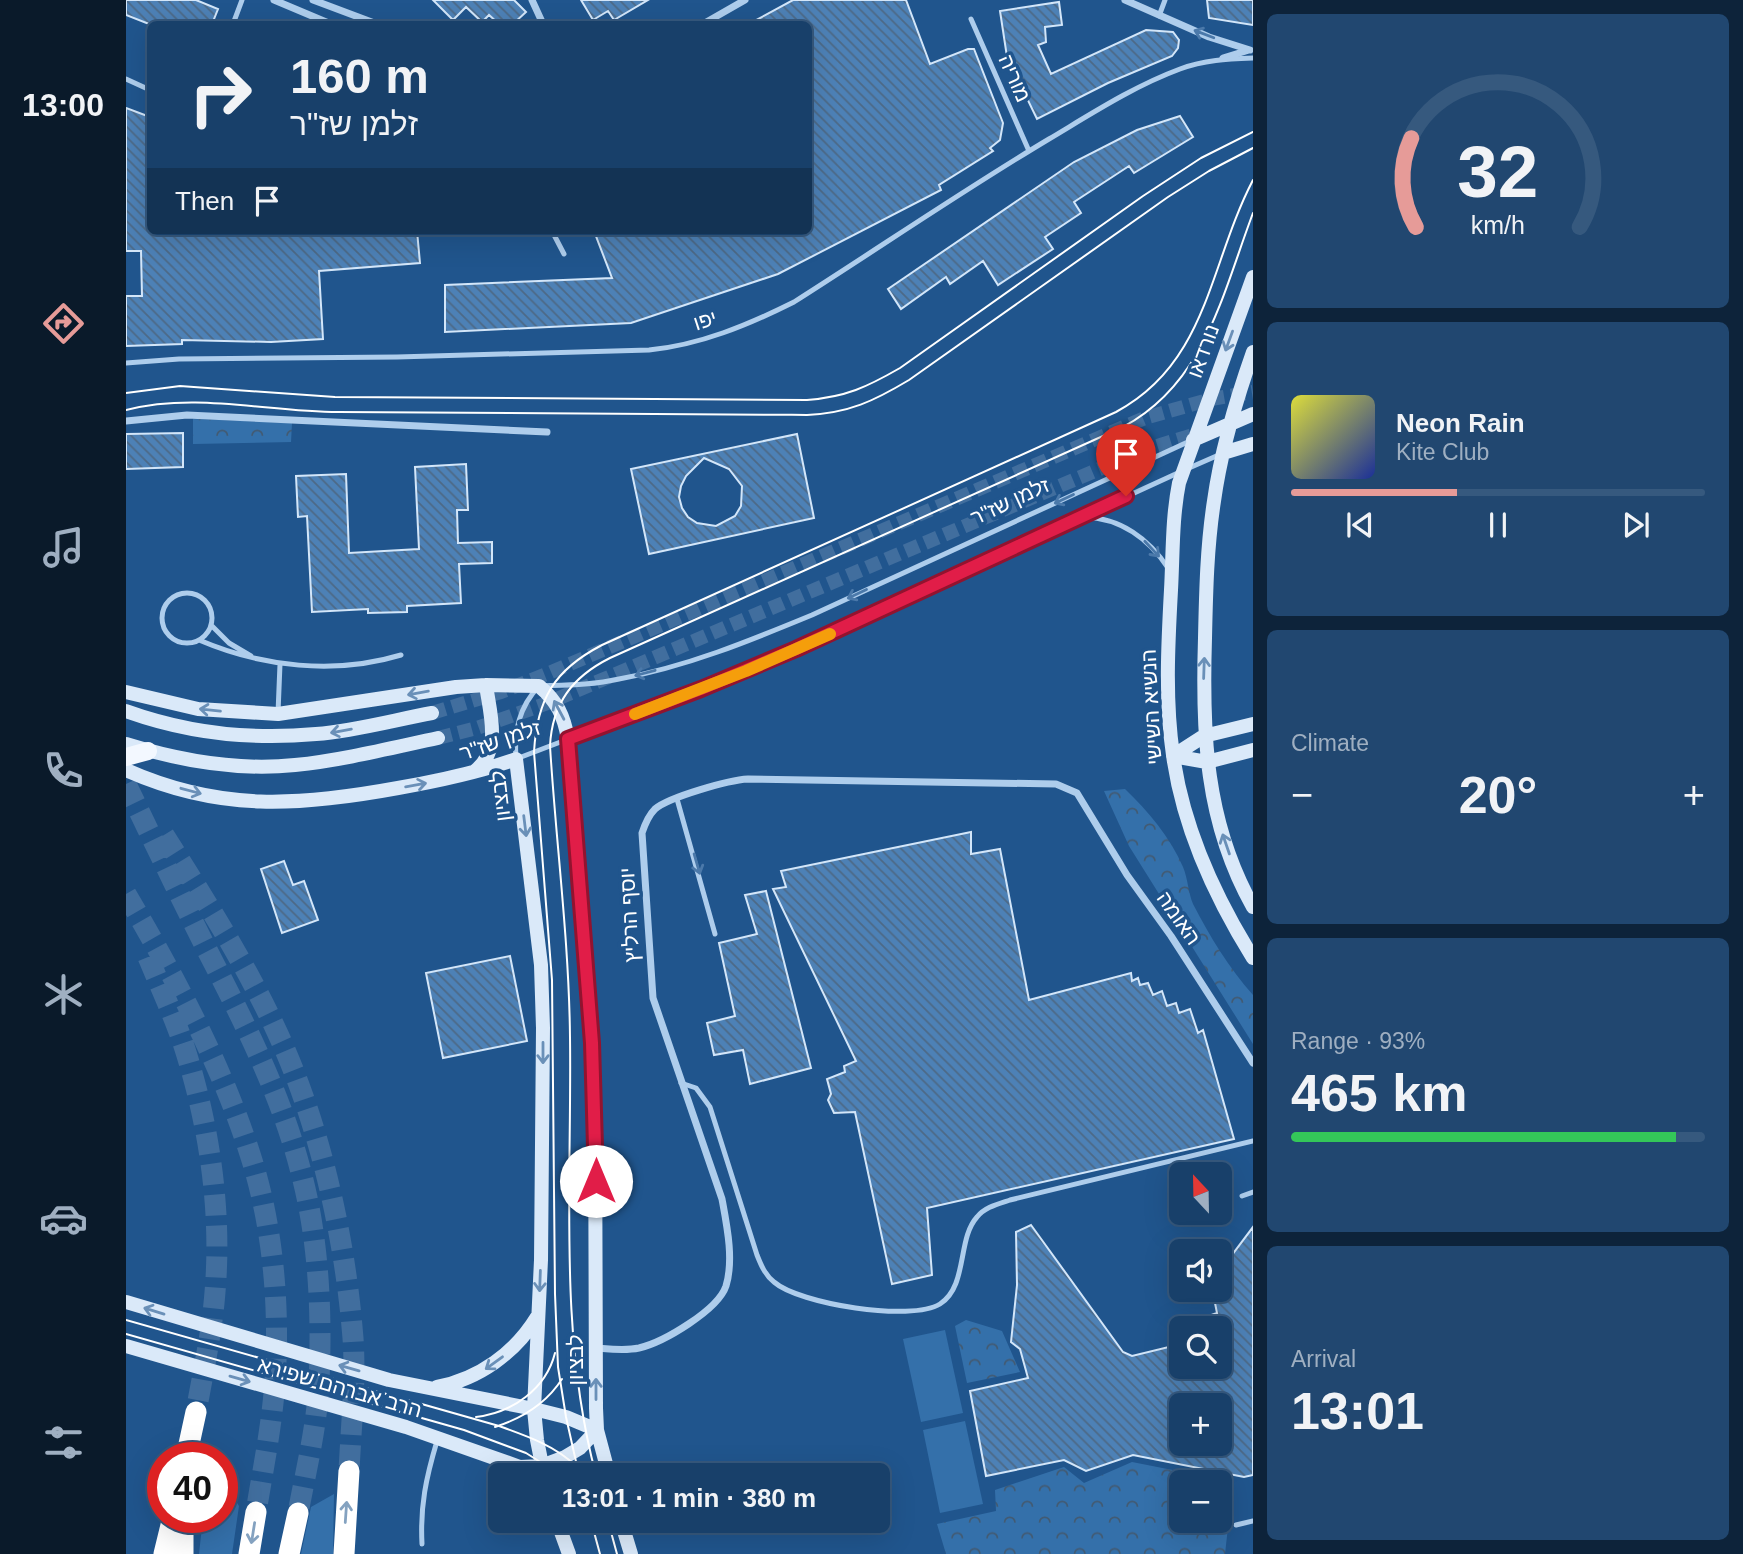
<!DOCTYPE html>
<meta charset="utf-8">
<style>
:root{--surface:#18406a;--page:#214770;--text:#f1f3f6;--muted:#9fafc1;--line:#36597e;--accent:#e69b98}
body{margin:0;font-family:Arial,Heebo,sans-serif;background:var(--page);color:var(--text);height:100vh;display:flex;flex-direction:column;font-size:26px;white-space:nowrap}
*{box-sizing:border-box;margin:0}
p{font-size:23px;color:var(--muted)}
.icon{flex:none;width:38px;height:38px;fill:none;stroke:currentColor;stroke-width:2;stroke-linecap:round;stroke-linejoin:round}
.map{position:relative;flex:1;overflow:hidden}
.sheet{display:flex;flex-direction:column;gap:14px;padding:14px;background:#0d233a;width:490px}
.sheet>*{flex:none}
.top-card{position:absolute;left:21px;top:21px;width:665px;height:214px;border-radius:10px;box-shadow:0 7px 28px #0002,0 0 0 2px var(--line);background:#18406a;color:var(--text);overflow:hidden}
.needle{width:46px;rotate:338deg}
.buttons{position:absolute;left:1043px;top:1162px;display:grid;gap:14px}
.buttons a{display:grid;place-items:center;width:63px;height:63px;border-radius:10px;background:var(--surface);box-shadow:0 7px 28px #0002,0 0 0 2px var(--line);font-size:35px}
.speed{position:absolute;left:21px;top:1442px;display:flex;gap:14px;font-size:35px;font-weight:700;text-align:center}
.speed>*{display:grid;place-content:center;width:91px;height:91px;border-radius:50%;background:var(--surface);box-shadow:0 7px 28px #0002,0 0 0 2px var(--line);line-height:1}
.speed .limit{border:10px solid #d22;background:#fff;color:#111}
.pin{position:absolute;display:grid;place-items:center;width:60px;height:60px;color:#fff;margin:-72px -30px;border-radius:50% 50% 50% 0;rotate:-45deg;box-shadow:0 0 7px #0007}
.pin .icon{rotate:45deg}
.me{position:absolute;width:77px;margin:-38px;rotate:0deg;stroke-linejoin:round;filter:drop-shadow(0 0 5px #0008)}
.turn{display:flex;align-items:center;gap:24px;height:147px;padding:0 28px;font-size:32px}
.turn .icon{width:91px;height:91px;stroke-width:2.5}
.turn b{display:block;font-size:49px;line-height:60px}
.then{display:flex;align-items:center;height:66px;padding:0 28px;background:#0003;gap:14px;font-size:26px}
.big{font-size:52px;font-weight:600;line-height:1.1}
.sheet .tile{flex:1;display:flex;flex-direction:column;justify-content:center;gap:10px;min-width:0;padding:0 24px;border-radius:10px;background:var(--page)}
.sheet .dial{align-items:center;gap:0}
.dial svg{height:182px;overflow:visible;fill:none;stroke:var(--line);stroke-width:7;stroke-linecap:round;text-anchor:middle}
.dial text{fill:var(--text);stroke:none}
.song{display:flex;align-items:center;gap:21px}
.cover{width:84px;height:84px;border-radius:10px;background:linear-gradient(135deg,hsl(60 70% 55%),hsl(230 70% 35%))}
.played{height:7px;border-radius:4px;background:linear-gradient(90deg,var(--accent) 40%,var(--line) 40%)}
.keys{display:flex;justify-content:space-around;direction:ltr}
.heat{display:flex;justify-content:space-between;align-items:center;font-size:38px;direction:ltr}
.charge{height:10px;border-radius:5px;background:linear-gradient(90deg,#34c759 93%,var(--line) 0)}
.trip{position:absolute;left:362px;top:1463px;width:402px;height:70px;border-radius:10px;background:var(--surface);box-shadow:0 7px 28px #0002,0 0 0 2px var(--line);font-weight:600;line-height:70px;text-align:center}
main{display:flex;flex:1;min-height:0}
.tab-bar{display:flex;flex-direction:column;width:126px;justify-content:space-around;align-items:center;background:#0a1a2a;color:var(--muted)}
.tab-bar .icon{width:49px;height:49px}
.tab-bar .on{color:var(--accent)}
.tab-bar b{font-size:32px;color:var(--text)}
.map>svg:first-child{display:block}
.grass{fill:#3470aa}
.park{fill:url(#park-crowns);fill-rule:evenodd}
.building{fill:url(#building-back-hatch);stroke:#d3e6f9;stroke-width:2;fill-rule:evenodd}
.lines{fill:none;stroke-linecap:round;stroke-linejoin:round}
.secondary-tunnel{stroke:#416e9e;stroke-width:14;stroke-dasharray:14 7;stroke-linecap:butt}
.highway-tunnel{stroke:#416e9e;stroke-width:21;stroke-dasharray:21 10;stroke-linecap:butt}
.lane{stroke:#aecdec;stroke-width:5}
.street{stroke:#aecdec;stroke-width:7}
.secondary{stroke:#dae9f9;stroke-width:14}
.primary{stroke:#f3f8ff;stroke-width:18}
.highway{stroke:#fff;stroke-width:21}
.tram{stroke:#fff;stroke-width:2}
.oneway{stroke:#4b79aa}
.oneway2{stroke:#6a90b8}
.oneway3{stroke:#84a2c0}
.route-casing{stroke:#92132f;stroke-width:18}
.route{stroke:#e11d48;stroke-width:12}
.slow{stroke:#f59e0b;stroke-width:12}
.labels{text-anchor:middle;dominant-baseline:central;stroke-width:7;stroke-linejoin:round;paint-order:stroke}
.street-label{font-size:21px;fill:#fff;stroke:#20558d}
</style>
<main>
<nav class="tab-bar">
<b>13:00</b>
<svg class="icon on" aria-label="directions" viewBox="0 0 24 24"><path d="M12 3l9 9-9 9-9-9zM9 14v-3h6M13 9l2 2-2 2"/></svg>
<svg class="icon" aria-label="music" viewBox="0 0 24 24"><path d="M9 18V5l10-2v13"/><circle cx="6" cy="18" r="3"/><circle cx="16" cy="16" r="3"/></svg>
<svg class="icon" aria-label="phone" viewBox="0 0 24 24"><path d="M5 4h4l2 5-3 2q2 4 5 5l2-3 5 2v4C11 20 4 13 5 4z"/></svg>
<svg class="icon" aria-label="climate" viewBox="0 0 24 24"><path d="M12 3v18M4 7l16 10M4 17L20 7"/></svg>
<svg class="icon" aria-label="car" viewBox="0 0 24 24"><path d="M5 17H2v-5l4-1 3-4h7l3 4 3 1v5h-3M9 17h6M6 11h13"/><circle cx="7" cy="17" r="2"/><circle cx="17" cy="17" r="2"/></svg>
<svg class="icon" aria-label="filters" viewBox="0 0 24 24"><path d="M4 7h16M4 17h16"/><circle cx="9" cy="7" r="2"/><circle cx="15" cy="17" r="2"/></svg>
</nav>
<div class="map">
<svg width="1127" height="1554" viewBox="0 0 1127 1554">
<defs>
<pattern id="park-crowns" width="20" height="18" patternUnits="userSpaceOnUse" patternTransform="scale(1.75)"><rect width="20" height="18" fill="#3470aa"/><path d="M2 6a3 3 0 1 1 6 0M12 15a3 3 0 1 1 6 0" fill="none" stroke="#425a72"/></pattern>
<pattern id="building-back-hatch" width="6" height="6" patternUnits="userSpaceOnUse" patternTransform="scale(1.75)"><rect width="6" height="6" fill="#4d81b6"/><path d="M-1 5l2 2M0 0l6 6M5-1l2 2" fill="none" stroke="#4d6986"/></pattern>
</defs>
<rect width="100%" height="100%" fill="#20558d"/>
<path class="grass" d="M819 1330 837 1413 795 1422 777 1339Z
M839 1421 857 1504 814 1513 797 1430Z
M96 1478 113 1506 106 1554H73L77 1517H96Z
M208 1494 207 1554H175L185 1507Z"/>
<path class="park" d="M67 419 166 423 165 442 67 444Z
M999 789C1022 811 1044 837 1057 867 1062 879 1062 892 1067 904 1084 937 1103 968 1127 995V1044L1003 846 978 791Z
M840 1320 876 1331 894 1372 841 1383 829 1326Z
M1006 1462 1107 1482 1099 1554H820L811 1524 870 1511 869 1490 938 1467 958 1483ZM1055 1482H1094V1521H1055Z"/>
<path class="building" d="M0 0H70L92 9 86 24H23L0 15Z
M307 0H388L400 12 387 24H373L363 15 356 22 340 7 327 20Z
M455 0H522L488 20 482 11 467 20Z
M667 0H780L804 64 842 49H848L877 123 874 140 864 148 867 151 813 185 815 190 652 274 505 323 319 332V285L486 278 468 231H682V24H623Z
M1081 0H1127V25L1083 18Z
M933 2 936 25 919 27 920 42 912 45 925 74 1020 30 1047 32 1053 40 1052 48 1046 56 982 83 911 119 881 57 874 11Z
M0 108 24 117V231H291L294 263 193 271 197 339 145 342 56 340V344L0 346V296H16L15 251H0Z
M1054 116 1067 137 1008 173 1003 166 948 202 955 213 919 237 927 249 872 285 857 261 824 284 820 277 775 309 762 289 948 162 1011 130Z
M57 433V467L0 469V434Z
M671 434 688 518 523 554 505 469ZM578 458 603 469 616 486 615 506 609 516 590 526 571 523 562 517 556 508 553 497 555 486 560 476Z
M340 464 342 510H331L332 543 366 542V563L333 564 335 603 281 606V612L242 613V609L186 612 181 516 172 517 170 476 220 474 223 553 293 549 289 467Z
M845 832V854L874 849 903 1000 1005 973 1006 981 1012 978 1014 985 1022 983 1027 995 1036 991 1041 1006 1050 1003 1053 1013 1064 1009 1072 1033 1077 1030 1108 1139 801 1208 806 1275 766 1284 729 1112 708 1113 702 1100 705 1094 701 1079 719 1072 718 1066 730 1061 647 889 660 887 655 871Z
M158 861 167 885 178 881 192 920 156 933 135 869Z
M640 891 685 1068 624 1084 617 1050 588 1055 581 1023 609 1016 593 943 631 934 619 895Z
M384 956 401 1041 317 1058 300 973Z
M905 1225 997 1352 1006 1356 1055 1344V1367H1094V1328H1055L1054 1326 1091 1313 1089 1303 1103 1297 1094 1271 1127 1227V1475L1118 1477 1007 1455 960 1471 938 1460 860 1476 844 1391 902 1378 894 1349 885 1342 891 1285 890 1232ZM1055 1405H1094V1444H1055Z"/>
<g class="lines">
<path class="secondary-tunnel" d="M306 713 375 692 423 673 1019 418 1085 399 1127 392
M312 738 351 728 419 704 983 465 1031 446 1077 432"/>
<path class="highway-tunnel" d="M0 784C26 838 52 892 79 946 117 1020 156 1095 176 1176 193 1242 196 1314 193 1382 191 1426 180 1470 172 1513
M38 835C79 900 120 964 152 1034 194 1125 219 1237 227 1338 230 1381 225 1427 223 1471
M0 894C48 976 95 1063 124 1154 147 1225 154 1306 149 1381 146 1425 137 1469 130 1512
M22 957C34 986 48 1016 58 1046 83 1124 96 1209 89 1292 86 1332 77 1373 70 1412"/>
<path class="lane" d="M1033 16 1039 0
M845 19 903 151
M107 24 116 0
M0 79 24 90
M426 231 438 254
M0 363 53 359 271 357 523 350C574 345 622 325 668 302 753 248 836 191 923 139 965 114 1008 86 1054 69 1078 60 1101 59 1127 58
M1063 468 1095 454
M1054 472 620 671 390 759C388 731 393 707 413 686 440 685 467 685 493 679 560 667 623 641 686 615L1064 441
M958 517C995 518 1023 539 1042 568
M36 618a25 25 0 1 1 50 0a25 25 0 1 1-50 0Z
M85 625 103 643 125 656
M73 640C136 667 209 675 275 655
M152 713 154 664
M551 799 589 934
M555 1083 570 1088 584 1107 631 1255C635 1265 639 1275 648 1282 673 1304 785 1322 814 1304 842 1286 831 1239 851 1217 859 1207 872 1204 884 1200L1127 1141
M1116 1196 1127 1192
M1110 1525 1127 1521
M296 1544C294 1506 300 1478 311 1441"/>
<path class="street" d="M148 0 205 24
M187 0 251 24
M406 0 417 24
M999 0 1083 37 1124 50
M577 24 619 0
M1097 58 1123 50
M0 421 61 415 421 432
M470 1348C484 1349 499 1351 513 1348 538 1342 592 1310 600 1286 608 1260 601 1226 596 1199L527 998 516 833C519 824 522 816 529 809 543 797 603 780 622 779L930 784 951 793 1001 875 1045 936 1127 1063"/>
<path class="secondary" d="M1127 277 1053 483C1046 518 1047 554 1045 590 1042 644 1039 701 1047 755 1057 828 1089 897 1127 958
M1127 352C1110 400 1095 450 1088 501 1081 546 1080 592 1079 638 1076 733 1079 822 1127 907
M1067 440 1127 414
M1097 453 1127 444
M0 692 72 709 152 714 330 687 360 685 413 686C431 701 438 716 442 739L455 897 469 1097 470 1408 471 1430 483 1475
M0 711C61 733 126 740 190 734 229 731 268 720 306 713
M0 744C55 761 112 771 169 765 217 760 265 748 312 738
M1047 756 1078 736 1127 724
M1047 756 1081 762 1127 750
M0 770C94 812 174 806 272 788 312 781 351 773 390 759L415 965 417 1028 415 1260 408 1409 411 1440 418 1475
M349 771C376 750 364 714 360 685
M0 1302 263 1380 408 1409 440 1417 471 1430
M0 1346 280 1427 394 1467 415 1466 439 1457 454 1448 471 1430
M311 1387C353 1379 389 1353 411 1317
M431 1521 443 1554
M495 1521 505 1554"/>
<path class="primary" d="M0 757 22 751"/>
<path class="highway" d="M60 1458 70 1412
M38 1554 47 1517
M57 1554V1517
M123 1554 130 1512
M163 1554 172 1513
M218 1554 223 1471"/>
<path class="tram" d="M0 393 54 386 209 397 681 400C720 397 741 387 774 368L1017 196 1075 158 1127 132
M0 410C70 392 142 412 212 412 369 414 525 413 681 415 723 413 748 401 783 380L1042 197 1083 171 1127 148
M0 1320 373 1426C401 1436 430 1446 451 1467
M0 1334 338 1430 400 1453 435 1475
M350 1417C386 1413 420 1389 429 1353
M369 1427C397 1418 420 1404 436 1379
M453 1475 440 1417 432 1367 429 1294 426 980 408 752C411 699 428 670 476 645L990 412C1082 363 1083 264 1127 180
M470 1475C432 1334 446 1182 444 1037 443 940 430 843 424 746 426 704 446 677 484 658L997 427C1079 383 1096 295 1127 213
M465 1521 474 1554
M482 1521 491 1554"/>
</g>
<defs><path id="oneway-shaft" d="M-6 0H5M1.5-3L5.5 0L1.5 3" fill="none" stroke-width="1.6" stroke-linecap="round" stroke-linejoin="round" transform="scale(1.75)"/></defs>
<g class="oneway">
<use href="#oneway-shaft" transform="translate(1078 34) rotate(-159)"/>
<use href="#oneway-shaft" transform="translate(938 499) rotate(155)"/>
<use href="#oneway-shaft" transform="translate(1026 549) rotate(47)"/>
<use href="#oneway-shaft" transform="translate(731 594) rotate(155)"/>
<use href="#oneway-shaft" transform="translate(519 673) rotate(165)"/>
<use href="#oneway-shaft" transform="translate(571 864) rotate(74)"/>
</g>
<g class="oneway2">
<use href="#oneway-shaft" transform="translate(1103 341) rotate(110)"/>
<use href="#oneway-shaft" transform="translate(1078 668) rotate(-88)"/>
<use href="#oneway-shaft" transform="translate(292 693) rotate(170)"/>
<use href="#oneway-shaft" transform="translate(84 710) rotate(-174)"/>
<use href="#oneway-shaft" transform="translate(433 710) rotate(-118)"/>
<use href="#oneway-shaft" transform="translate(215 731) rotate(170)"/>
<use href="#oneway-shaft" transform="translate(290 785) rotate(-10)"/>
<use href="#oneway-shaft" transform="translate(65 791) rotate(15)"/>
<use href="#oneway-shaft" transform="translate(399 826) rotate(83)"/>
<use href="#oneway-shaft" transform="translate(1100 844) rotate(-109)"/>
<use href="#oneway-shaft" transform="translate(417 1053) rotate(90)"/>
<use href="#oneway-shaft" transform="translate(414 1281) rotate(92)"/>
<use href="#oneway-shaft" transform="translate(28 1311) rotate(-163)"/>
<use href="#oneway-shaft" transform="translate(368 1363) rotate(144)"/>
<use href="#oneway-shaft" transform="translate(223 1368) rotate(-164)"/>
<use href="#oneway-shaft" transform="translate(114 1379) rotate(16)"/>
<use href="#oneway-shaft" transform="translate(470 1389) rotate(-90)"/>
</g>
<g class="oneway3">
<use href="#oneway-shaft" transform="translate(220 1512) rotate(-86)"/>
<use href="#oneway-shaft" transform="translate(127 1533) rotate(99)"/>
</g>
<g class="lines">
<defs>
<path id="route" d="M470 1181 466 1043 442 739 575 689 670 649 1000 496"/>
</defs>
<use href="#route" class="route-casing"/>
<use href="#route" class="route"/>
<path class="slow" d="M509 714 620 671 704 634"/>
</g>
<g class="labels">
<g class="street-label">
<text transform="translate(889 78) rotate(66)">מוריה</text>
<text transform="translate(579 320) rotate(-18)">יפו</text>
<text transform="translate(1077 351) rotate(-70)">נורדאו</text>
<text transform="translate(884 501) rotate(-25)">זלמן שז"ר</text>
<text transform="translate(1025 707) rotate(-93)">הנשיא השישי</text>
<text transform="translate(374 740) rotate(-19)">זלמן שז"ר</text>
<text transform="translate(374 796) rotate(-97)">לבציון</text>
<text transform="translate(503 915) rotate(-93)">יוסף הרליץ</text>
<text transform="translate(1053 918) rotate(55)">האומה</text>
<text transform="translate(449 1360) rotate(-90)">לבציון</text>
<text transform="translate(214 1387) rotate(16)">הרב אברהם שפירא</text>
</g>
</g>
</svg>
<div class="buttons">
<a><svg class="needle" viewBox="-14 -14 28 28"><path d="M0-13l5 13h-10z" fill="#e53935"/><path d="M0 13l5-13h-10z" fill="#9fafc1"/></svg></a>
<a><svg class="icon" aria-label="sound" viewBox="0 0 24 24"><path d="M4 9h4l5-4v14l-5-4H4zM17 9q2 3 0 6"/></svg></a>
<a><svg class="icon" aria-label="search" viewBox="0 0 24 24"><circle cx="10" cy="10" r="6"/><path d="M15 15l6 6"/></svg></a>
<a>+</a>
<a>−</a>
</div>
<div class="speed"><div class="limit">40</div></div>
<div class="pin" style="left:1000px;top:496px;background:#d93025"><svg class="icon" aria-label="arrive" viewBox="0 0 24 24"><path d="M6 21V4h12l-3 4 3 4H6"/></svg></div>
<svg class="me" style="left:470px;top:1181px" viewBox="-20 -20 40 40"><circle r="19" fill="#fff"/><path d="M0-13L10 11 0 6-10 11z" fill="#e11d48"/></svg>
<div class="trip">13:01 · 1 min · 380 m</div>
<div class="top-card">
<div class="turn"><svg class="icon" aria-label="right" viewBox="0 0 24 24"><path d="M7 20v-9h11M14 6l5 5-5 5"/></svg><div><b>160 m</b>זלמן שז&quot;ר</div></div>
<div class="then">Then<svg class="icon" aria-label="arrive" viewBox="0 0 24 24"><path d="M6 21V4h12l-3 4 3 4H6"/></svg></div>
</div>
</div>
<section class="sheet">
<div class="tile dial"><svg viewBox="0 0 100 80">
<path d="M14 69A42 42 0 1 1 86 69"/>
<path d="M14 69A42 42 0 0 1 12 30" stroke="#e69b98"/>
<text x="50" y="56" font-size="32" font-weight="700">32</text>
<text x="50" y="72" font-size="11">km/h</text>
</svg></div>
<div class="tile">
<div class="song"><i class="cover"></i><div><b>Neon Rain</b><p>Kite Club</p></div></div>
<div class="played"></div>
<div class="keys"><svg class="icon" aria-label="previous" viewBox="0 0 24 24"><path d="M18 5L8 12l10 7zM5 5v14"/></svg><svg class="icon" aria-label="pause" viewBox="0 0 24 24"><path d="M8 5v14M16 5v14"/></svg><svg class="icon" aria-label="next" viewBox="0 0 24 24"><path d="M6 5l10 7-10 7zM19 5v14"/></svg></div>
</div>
<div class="tile"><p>Climate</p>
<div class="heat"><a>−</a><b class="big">20°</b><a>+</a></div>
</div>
<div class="tile"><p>Range · 93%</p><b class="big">465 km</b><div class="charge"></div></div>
<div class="tile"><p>Arrival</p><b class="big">13:01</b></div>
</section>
</main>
